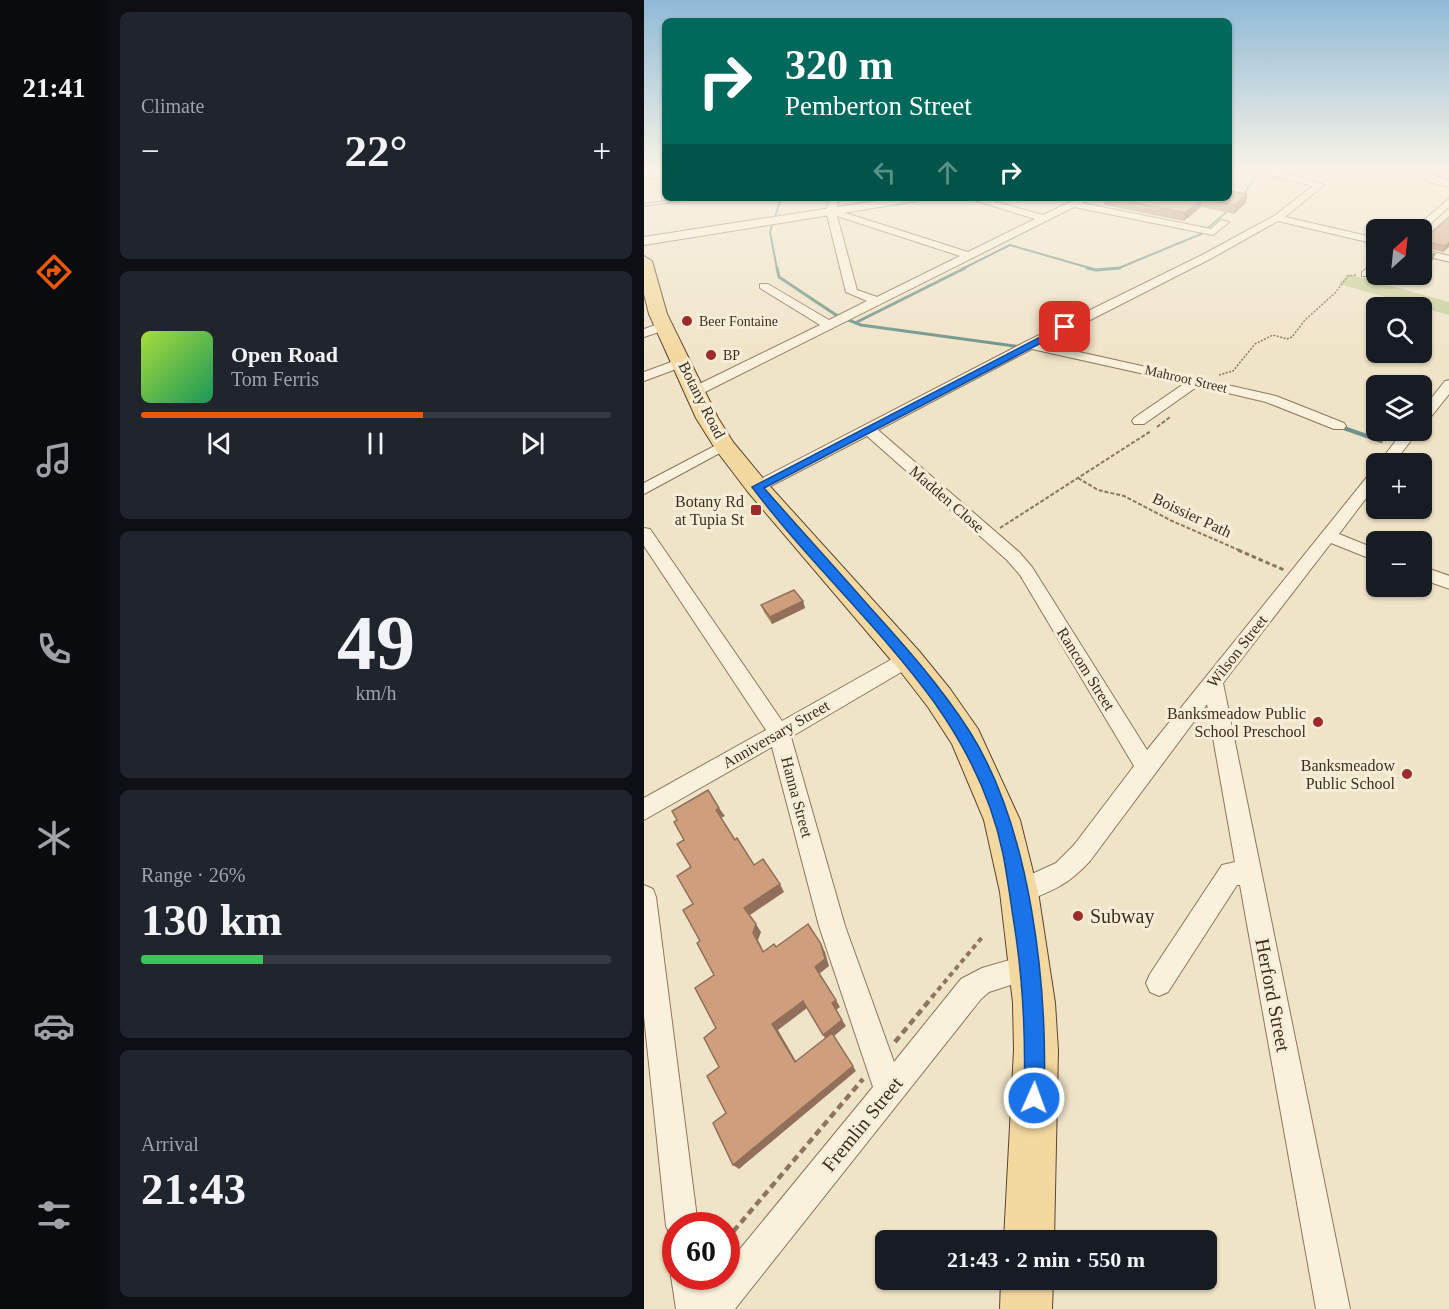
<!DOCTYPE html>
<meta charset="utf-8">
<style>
:root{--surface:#171b24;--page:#20242c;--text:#f1f3f6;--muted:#9ea1a6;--line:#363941;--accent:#ea580c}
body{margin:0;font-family:Georgia,serif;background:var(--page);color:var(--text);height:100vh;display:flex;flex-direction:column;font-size:22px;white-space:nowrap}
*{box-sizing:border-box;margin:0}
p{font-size:20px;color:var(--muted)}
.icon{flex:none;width:33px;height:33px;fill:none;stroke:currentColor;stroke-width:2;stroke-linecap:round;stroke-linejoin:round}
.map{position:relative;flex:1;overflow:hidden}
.details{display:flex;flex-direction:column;gap:12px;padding:12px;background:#0d0f14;width:536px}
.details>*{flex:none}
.hud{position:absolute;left:18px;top:18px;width:570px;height:183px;border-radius:9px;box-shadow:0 2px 4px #0004;background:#00695c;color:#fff;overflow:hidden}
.needle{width:39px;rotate:27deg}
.buttons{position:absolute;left:722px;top:219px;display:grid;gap:12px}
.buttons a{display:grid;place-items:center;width:66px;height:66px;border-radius:9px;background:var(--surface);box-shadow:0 2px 4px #0004;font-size:30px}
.speed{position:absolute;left:18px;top:1212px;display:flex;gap:12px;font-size:30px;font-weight:700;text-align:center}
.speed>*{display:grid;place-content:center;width:78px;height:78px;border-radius:50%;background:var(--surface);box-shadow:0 2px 4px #0004;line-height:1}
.speed .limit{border:9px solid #d22;background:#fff;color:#111}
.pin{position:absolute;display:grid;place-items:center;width:51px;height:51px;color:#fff;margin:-26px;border-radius:12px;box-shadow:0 3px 9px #0006}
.me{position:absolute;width:66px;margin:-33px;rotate:2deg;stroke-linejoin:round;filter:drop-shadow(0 0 4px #0008)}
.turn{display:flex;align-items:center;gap:21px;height:126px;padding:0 24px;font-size:27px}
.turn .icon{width:78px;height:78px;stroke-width:2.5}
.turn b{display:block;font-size:42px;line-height:51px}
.lanes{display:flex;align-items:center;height:57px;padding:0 24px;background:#0003;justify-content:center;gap:30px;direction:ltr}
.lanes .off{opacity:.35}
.big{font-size:45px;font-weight:700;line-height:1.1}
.details .card{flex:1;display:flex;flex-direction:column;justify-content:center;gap:9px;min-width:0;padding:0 21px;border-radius:9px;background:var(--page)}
.details .dial{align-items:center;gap:0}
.dial b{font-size:78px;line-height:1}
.song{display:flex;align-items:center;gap:18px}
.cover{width:72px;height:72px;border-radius:9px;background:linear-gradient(135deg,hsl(80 70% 55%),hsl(150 70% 35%))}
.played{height:6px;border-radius:3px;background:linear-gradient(90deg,var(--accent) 60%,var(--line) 60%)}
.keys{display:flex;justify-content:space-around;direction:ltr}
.heat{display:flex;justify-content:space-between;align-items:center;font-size:33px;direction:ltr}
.charge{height:9px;border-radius:4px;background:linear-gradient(90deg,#34c759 26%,var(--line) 0)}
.trip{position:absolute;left:231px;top:1230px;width:342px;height:60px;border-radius:9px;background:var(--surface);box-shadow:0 2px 4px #0004;font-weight:700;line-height:60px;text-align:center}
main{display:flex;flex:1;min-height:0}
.tabs{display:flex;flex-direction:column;width:108px;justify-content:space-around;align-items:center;background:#090b0e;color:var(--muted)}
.tabs .icon{width:42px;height:42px}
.tabs .current{color:var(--accent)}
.tabs b{font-size:27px;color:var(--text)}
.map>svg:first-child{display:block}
.green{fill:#c9cf9b}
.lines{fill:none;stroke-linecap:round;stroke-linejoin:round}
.stream-far2{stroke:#6f938a;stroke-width:2}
.stream-far1{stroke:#6f938a;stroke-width:3}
.stream{stroke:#6f938a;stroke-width:4}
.service-casing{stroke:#8d765c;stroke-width:2}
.minor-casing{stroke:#8d765c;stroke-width:2}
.tertiary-casing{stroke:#8d765c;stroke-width:2}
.primary-casing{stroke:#5b4430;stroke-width:2}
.path-far4{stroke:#8d765c;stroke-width:1.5;stroke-dasharray:2 1.5;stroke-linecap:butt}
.path-far3{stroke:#8d765c;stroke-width:2;stroke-dasharray:4 2;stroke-linecap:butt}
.path-far2{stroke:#8d765c;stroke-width:3;stroke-dasharray:4.5 3;stroke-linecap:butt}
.path-far1{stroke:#8d765c;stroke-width:4;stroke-dasharray:5 4;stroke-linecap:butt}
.path{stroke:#8d765c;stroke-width:4.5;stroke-dasharray:7 4.5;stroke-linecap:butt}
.service{fill:#faf1dc;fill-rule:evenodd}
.minor{fill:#faf1dc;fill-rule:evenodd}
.tertiary{fill:#faf1dc;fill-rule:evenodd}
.primary{fill:#f3d9a0;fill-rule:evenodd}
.wall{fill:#b2896c}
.shaded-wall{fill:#916f58}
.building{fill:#cf9f7d;stroke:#916f58;stroke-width:1.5}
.route{fill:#1a73e8;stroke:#114b97;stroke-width:1.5}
.poi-dot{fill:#9e2a2b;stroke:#f7eed8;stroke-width:2}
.labels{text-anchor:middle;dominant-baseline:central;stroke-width:6;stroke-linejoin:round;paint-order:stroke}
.far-poi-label{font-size:14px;fill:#3d2e20;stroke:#f7eed8;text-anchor:start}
.far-street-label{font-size:14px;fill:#3d2e20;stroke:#f7eed8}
.street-label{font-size:16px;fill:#3d2e20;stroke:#f7eed8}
.poi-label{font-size:16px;fill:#3d2e20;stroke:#f7eed8;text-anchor:end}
.near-poi-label{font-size:20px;fill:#3d2e20;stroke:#f7eed8;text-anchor:start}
.near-street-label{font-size:20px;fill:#3d2e20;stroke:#f7eed8}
</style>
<main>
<nav class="tabs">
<b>21:41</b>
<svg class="icon current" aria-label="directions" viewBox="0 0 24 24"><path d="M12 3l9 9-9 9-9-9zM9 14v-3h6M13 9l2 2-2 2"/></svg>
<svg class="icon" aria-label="music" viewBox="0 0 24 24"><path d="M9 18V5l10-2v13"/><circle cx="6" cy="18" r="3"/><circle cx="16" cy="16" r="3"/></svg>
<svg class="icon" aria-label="phone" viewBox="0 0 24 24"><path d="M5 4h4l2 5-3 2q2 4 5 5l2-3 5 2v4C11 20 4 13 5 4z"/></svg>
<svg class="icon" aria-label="climate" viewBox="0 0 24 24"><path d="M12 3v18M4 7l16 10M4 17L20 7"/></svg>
<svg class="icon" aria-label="car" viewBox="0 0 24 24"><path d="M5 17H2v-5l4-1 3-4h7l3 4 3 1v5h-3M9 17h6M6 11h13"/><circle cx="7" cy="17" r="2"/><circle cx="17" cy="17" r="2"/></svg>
<svg class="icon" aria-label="filters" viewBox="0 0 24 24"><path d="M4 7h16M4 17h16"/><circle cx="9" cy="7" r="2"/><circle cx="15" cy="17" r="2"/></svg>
</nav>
<section class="details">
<div class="card"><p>Climate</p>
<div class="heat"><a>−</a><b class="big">22°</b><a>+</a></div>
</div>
<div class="card">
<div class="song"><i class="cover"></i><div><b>Open Road</b><p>Tom Ferris</p></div></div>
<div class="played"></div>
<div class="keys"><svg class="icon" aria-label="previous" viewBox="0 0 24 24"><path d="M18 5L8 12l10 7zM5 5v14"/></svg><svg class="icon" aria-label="pause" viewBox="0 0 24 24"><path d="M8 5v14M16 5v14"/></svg><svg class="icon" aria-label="next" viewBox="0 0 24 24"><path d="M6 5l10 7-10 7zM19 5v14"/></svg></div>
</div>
<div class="card dial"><b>49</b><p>km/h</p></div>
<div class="card"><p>Range · 26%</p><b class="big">130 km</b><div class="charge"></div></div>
<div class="card"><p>Arrival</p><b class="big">21:43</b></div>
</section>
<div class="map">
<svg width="806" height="1309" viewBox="0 0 806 1309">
<rect width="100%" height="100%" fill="#f0e4c8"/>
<path class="green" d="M704 274 805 302V315L695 284Z"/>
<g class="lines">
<path class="stream-far2" d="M597 198 613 175 611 169
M133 269 126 232 137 198
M318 269 366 245 449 269
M463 269 475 268 557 234 586 209"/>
<path class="stream-far1" d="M133 268 135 277 192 315 217 325 377 347
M443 268 452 270 476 268
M211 323 321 268"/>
<path class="stream" d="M694 426 737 441"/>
<defs>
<path id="service" d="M42 198H53L0 206V204Z"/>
<path id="minor" d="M620 169H630L680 185 641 217 732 238V244L634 221 568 258 399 344 632 396 700 423 702 426 700 429H690L622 402 554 386 500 424H490L488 421 490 418 541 383 388 349 234 430 375 552 388 567 503 750 727 472 732 470V485L695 534 732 549V561L687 543 579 683 706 1309H672L596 885H593L524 992 515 996 506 992 502 983 506 974 578 865 591 862 563 704 446 861C422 887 407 891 375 904L366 900 363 892 366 884 412 863 430 845 490 766 376 575 363 560 223 436 119 490 113 492 105 487 107 484 381 342 560 254 630 216 669 186 629 176Z
M21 170V176L0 179V173Z
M323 198H338L399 215 434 198H446L438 203 567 229 577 220 585 222 569 235 430 207 55 395H45L43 392 45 389 176 325 116 288V284H124L185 320 223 301 202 292 182 211 186 199 194 201 192 210 324 252 391 219ZM193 216 316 256 233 297 213 290Z
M806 198V206L777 232V230H768Z
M777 249 806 256V262L777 255Z
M732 262V271L726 276H718V272Z
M20 322 24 323V329L0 337V329Z
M38 358 43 359 44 362 43 365 0 381V372Z
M806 380V393L782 423 777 424V411L801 381Z
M760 430H775L749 464H734Z
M80 441 85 442 87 445 85 448 0 494V483Z
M0 528 6 529 138 721 257 654 264 652 271 654 274 659 271 664 147 737 201 926 250 1062 317 979 338 968 386 954 395 958 399 967 395 976 345 992 337 999 91 1309H32L27 1276 32 1266V1276H61L63 1290 74 1276H82V1266L229 1087 175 926 128 747 0 820V798L122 730 0 546Z
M777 566 806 576V589L777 579Z
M0 885 9 889 12 897 54 1226H32V1239L27 1237 22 1226 0 1016Z"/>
<path id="tertiary" d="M783 173 806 181V187L784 182 778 176Z
M251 198H279L273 201 0 245V237Z"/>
<path id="primary" d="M0 256 8 261 23 314 74 418 89 442 122 482 275 651 306 689 334 729 376 820 394 892 411 1003 414 1050 410 1240H360L370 1050 369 1003 356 892 340 820 308 744 284 707 253 667 104 492 72 450 52 418 5 314 0 294Z
M357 1280H409L408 1309H356Z"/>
</defs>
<use href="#service" class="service-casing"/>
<use href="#minor" class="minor-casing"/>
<use href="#tertiary" class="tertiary-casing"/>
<use href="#primary" class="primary-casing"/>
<path class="path-far4" d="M575 375 589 371 611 344 629 335 643 339 648 337 661 320 691 293 704 276 712 275"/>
<path class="path-far3" d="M513 427 526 417
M434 478 454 490 480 496 528 521 597 551
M356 528 507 431"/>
<path class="path-far2" d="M594 550 640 570"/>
<path class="path-far1" d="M288 997 340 935"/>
<path class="path" d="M251 1042 289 996
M82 1240 219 1079"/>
<use href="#service" class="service"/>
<use href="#minor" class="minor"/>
<use href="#tertiary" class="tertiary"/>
<use href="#primary" class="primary"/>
</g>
<path class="wall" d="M603 194 602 203 590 214 557 207 540 221 460 205 461 198H585Z
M806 216V246L799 252 777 247V250L791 254 789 260 777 271V242V244L778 241Z
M746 274H773L765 281 745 276Z
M159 601 161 608 128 624 120 612 117 605Z"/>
<path class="shaded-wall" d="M603 194 602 203 590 214 591 205Z
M558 199 557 207 540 221 541 213Z
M806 242V246L799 252 801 246Z
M791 254 789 260 777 271V266Z
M773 274 765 281 767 275Z
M159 601 161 608 128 624 126 617Z
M75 808 81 816 77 818 72 810Z
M136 884 140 892 106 915 100 908Z
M112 924 117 932 114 940 124 959 109 933Z
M177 944 181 952 185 966 175 974 171 967Z
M192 1000 196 1007 192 1010 188 1003Z
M159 1001 163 1008 134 1030 156 1068 151 1062 128 1024Z
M198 1020 202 1026 190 1036 212 1071 95 1169 89 1165 183 1041 179 1035Z"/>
<path class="building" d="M585 191 603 194 591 205 558 199 541 213 467 198H585Z
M806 216V242L801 246 778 241Z
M777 242V250L791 254 777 266Z
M150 590 159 601 126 617 117 605Z
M64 790 75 808 72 810 91 840 93 838 110 865 119 859 136 884 100 908 112 924 109 933 119 952 130 944 132 947 164 924 177 944 181 959 171 967 192 1000 188 1003 198 1020 179 1035 159 1001 128 1024 151 1062 188 1033 209 1066 89 1165 69 1123 82 1113 63 1076 75 1067 60 1038 72 1028 51 988 70 975 53 943 56 941 39 910 49 904 33 876 47 867 33 844 40 840 30 822 33 820 28 811Z"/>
<linearGradient id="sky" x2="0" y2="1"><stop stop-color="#8fbad6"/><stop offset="0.48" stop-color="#f8f3e6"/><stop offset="1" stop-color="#f8f3e6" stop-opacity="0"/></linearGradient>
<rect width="806" height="352" fill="url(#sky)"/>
<path class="route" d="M421 324 426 327 424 329 120 488C154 527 189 565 223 604 260 645 296 685 326 732 387 829 404 985 400 1098L397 1105 390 1108 383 1105 380 1098C382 1037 379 977 369 917 366 896 363 875 359 854 348 800 322 747 290 702 235 626 164 562 108 487Z"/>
<g class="poi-dot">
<circle cx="43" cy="321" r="6"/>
<circle cx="67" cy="355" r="6"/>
<rect x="106" y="504" width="12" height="12" rx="3"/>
<circle cx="674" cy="722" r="6"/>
<circle cx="763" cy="774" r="6"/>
<circle cx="434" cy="916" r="6"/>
</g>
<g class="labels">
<g class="far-poi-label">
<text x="55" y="321">Beer Fontaine</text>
<text x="79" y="355">BP</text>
</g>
<g class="far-street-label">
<text transform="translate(542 379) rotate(13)">Mahroot Street</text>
</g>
<g class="street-label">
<text transform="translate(58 400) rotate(63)">Botany Road</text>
<text transform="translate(303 499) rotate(41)">Madden Close</text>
<text transform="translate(548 515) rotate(25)">Boissier Path</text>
<text transform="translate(593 651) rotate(-52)">Wilson Street</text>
<text transform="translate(442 669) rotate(58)">Rancom Street</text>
<text transform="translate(132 734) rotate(-30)">Anniversary Street</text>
<text transform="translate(153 797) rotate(75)">Hanna Street</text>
</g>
<g class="poi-label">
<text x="100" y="501">Botany Rd<tspan x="100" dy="18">at Tupia St</tspan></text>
<text x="662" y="713">Banksmeadow Public<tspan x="662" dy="18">School Preschool</tspan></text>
<text x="751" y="765">Banksmeadow<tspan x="751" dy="18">Public School</tspan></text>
</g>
<g class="near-poi-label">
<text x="446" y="916">Subway</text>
</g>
<g class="near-street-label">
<text transform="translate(629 995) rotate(79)">Herford Street</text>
<text transform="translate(218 1124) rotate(-51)">Fremlin Street</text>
</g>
</g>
</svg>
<div class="buttons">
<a><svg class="needle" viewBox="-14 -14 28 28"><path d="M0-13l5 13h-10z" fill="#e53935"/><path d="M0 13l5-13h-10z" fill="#9ea1a6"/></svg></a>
<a><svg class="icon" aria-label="search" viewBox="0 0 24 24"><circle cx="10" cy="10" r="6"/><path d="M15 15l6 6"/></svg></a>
<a><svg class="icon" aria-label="layers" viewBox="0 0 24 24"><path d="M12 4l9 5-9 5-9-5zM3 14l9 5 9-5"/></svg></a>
<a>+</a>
<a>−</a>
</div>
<div class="speed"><div class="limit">60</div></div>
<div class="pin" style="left:421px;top:327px;background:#d93025"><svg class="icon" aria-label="arrive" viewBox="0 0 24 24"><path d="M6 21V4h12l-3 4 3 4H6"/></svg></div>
<svg class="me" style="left:390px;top:1098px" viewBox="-20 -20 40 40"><circle r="17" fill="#1a73e8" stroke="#fff" stroke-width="3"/><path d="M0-11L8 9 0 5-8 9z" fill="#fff"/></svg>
<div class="trip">21:43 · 2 min · 550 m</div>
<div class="hud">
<div class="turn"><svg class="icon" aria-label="right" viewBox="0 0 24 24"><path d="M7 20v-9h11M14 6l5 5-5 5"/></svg><div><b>320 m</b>Pemberton Street</div></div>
<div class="lanes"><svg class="icon off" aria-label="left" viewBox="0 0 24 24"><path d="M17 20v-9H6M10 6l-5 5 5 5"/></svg><svg class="icon off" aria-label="ahead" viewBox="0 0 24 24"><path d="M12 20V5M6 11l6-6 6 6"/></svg><svg class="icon" aria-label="right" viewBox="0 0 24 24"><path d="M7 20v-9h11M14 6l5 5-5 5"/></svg></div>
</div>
</div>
</main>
